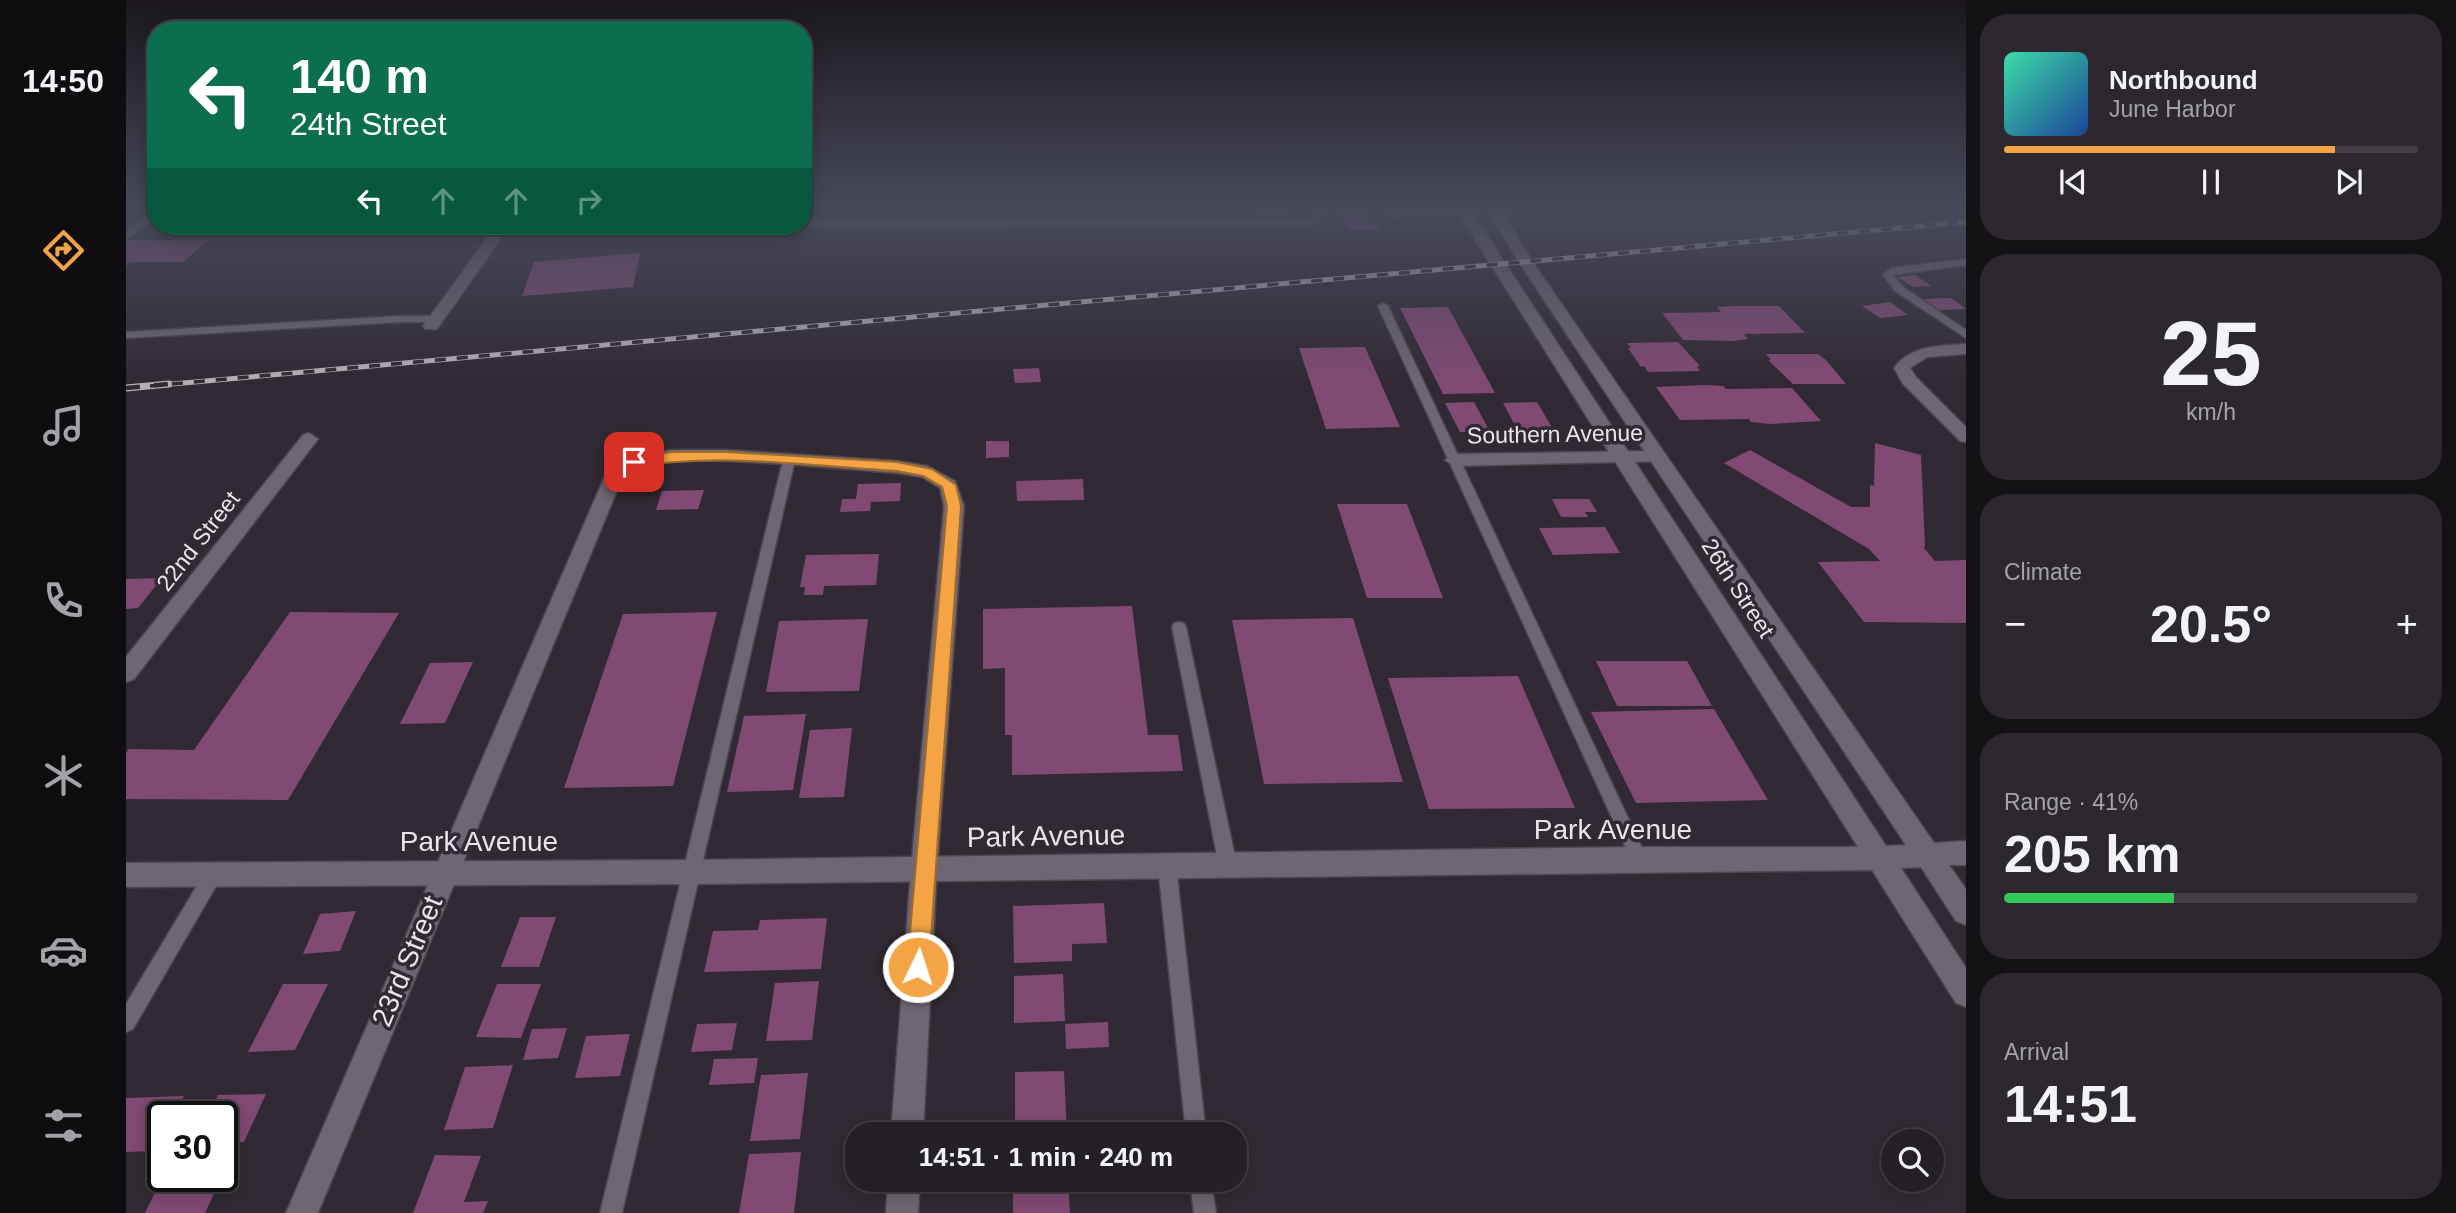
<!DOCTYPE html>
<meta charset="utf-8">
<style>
:root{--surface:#252027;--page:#2d282f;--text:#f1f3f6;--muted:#a3a3a7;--line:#423e44;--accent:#f4a444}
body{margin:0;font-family:Helvetica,sans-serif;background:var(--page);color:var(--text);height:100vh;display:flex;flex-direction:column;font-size:26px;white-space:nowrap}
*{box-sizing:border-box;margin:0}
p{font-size:23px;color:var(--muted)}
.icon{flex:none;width:38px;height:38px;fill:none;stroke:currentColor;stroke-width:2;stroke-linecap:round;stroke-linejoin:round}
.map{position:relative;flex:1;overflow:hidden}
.drawer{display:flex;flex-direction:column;gap:14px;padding:14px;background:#141215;width:490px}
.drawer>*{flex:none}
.top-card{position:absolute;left:21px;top:21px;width:665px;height:214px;border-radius:28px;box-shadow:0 4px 18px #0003,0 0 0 2px var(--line);background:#0b6e4f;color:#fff;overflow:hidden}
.tools{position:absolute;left:1755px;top:1129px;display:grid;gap:14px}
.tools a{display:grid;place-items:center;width:63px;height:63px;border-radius:50%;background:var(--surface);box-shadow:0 4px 18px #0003,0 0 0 2px var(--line);font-size:35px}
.speed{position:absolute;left:21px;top:1101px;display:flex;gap:14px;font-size:35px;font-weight:700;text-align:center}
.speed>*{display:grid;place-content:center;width:91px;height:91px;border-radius:50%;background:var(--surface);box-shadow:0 4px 18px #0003,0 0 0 2px var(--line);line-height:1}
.speed .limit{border:4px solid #111;border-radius:10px;background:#fff;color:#111}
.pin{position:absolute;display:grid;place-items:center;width:60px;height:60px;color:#fff;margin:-30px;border-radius:14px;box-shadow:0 4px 10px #0006}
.me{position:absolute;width:77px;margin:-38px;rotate:4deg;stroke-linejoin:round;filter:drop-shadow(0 0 5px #0008)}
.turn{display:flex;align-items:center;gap:24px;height:147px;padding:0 28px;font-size:32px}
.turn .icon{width:91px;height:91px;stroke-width:2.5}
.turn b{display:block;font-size:49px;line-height:60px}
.lanes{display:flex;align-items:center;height:66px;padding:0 28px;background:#0003;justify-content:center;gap:35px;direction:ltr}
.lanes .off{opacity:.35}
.big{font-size:52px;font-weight:700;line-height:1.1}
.drawer .card{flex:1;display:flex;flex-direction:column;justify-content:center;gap:10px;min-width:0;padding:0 24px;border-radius:28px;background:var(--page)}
.drawer .dial{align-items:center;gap:0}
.dial b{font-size:91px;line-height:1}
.song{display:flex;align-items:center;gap:21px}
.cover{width:84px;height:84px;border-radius:10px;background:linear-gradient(135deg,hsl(160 70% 55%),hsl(220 70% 35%))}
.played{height:7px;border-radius:4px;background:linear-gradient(90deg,var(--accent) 80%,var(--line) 80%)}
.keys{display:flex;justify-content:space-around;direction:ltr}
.heat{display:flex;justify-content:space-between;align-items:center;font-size:38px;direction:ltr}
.charge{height:10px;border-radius:5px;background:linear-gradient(90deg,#34c759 41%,var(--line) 0)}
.trip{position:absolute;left:719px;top:1122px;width:402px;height:70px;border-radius:28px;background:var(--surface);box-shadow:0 4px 18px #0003,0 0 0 2px var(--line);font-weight:700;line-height:70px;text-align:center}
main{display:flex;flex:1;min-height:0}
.menu{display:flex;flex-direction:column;width:126px;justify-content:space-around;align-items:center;background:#0f0d10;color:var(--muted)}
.menu .icon{width:49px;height:49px}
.menu .on{color:var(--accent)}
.menu b{font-size:32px;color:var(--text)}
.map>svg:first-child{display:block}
.building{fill:#814a73}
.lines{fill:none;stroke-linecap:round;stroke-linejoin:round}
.lane-casing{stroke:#4b454e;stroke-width:3}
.street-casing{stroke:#4b454e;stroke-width:3}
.secondary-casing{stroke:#4b454e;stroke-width:3}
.lane{fill:#6e6672;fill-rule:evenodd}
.street{fill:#6e6672;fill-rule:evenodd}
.secondary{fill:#6e6672;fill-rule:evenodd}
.rail-far1-casing{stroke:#b4afb7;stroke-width:5}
.rail-casing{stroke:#b4afb7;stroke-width:7}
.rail-far1{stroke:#312a34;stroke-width:3.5;stroke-dasharray:11;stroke-linecap:butt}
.rail{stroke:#312a34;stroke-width:4.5;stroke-dasharray:14;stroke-linecap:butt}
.route{fill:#f4a444;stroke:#9f6b2c;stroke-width:2}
.labels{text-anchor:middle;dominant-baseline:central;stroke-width:7;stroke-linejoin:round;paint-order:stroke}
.street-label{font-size:23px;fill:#e9e5ec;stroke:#312a34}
.near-street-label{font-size:28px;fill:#e9e5ec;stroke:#312a34}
</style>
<main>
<nav class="menu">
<b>14:50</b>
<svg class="icon on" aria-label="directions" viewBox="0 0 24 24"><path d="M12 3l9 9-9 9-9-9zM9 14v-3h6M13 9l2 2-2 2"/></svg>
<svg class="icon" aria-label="music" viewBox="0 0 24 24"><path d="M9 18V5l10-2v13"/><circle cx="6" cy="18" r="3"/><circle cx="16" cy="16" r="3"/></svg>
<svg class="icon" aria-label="phone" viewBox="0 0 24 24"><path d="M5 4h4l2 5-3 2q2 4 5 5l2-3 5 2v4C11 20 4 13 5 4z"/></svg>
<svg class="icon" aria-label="climate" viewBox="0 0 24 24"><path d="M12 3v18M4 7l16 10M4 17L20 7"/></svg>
<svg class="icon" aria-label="car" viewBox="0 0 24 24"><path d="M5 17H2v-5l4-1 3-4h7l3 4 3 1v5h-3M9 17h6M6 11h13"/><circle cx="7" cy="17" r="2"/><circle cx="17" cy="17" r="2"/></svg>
<svg class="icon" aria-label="filters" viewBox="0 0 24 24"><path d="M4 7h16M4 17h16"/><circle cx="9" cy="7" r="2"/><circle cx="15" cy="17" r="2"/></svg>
</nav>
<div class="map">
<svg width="1840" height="1213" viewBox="0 0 1840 1213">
<rect width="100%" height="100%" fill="#312a34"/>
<path class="building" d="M1136 211H1159L1162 216 1139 217Z
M1215 211H1237L1243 222H1249L1253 230 1224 231Z
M0 240H82L57 262H4L0 266Z
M514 253 507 287 396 296 408 262Z
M1789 275 1805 286 1787 287 1771 277Z
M1825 298 1840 309 1813 310 1797 299Z
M1764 302 1782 315 1754 318 1736 306Z
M1606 306H1653L1679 333 1618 334 1622 339 1607 341 1557 340 1536 313 1595 312 1591 307Z
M1322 307 1369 393 1317 394 1274 308Z
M1552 342 1574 366H1571L1574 371 1522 372 1518 366 1515 367 1502 348H1505L1501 343Z
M1239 347 1274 427 1200 429 1173 348Z
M1640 354H1692L1700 360 1720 384H1667L1642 360H1645Z
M913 368 915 382 889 383 887 369Z
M1579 385 1597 386 1600 389 1666 388 1695 421 1644 424 1625 422 1623 419 1554 420 1530 387Z
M1348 402 1364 432H1334L1319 403Z
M1411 402 1428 431H1392L1377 403Z
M860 441H883V457L860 458Z
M1749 443 1795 455 1799 547H1797L1809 561 1840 560V623L1738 622 1692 562 1754 561 1743 549 1598 463 1624 450 1725 507H1744V485L1748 486Z
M957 479 958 500 891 501 890 481Z
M775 483 774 501 745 502 744 511 714 512 716 499H730L732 484Z
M578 490 572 509 530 510 536 491Z
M1426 499H1463L1471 512H1459L1462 517H1435Z
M1211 504H1281L1317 598H1241Z
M1479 527 1494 553 1427 555 1413 528Z
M753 554 750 585 698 586 697 595H678L679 587H674L680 555Z
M36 578 12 608 0 609V579Z
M1006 606 1022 735H1052L1057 771 886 775V735H879V668L857 669V609Z
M164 612 273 613 162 800 0 799V753L3 749 68 750Z
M591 612 547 786 438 788 497 614Z
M1227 618 1277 782 1138 784 1106 620Z
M742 619 733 691 640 692 653 621Z
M1470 661H1561L1586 706H1491Z
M347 662 319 723 274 724 304 663Z
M1392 676 1449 808 1303 809 1262 678Z
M1588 709 1642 800 1510 803 1465 712Z
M680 714 667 790 601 792 618 716Z
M726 728 718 797 673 798 684 730Z
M978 903 981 943 946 944V961L888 963 887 906Z
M230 911 214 951 177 954 194 914Z
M394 917H430L413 967H375Z
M701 918 695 969 578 972 587 931 632 930 634 920Z
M937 974 939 1021 888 1023V976Z
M693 981 686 1040 640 1041 649 983Z
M157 984H202L169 1050 122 1052Z
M371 984H415L395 1038 350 1037Z
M982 1022 983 1047 940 1049 939 1024Z
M611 1023 606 1050 565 1052 571 1024Z
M441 1028 432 1058 397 1060 406 1029Z
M504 1034 494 1076 449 1078 460 1036Z
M632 1058 628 1083 583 1085 588 1059Z
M387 1065 367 1128 318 1130 339 1067Z
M938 1071 941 1134H889V1072Z
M682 1073 674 1139 624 1141 635 1075Z
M140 1094 118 1142 96 1143V1116H82L92 1095Z
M58 1096 48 1116H37V1137L30 1151 0 1152V1098Z
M675 1152 668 1213H613L623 1154Z
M309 1155 355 1156 338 1202 362 1201 357 1213H287Z
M37 1176H96L79 1213H19Z
M887 1180H942L944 1213H887Z"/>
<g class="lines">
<defs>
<path id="lane" d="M26 211H30V217L0 239V231Z
M1189 211H1198L1191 222 1177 225 677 227 674 226H677V221L1177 219 1185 218Z
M1343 211 1344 213 1340 216 1263 217 1259 214 1263 211Z
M1840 259V265L1767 275 1777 287 1840 330V338L1769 291 1757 275 1765 268Z
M1257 303 1262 306 1519 854 1522 859 1519 864 1513 867 1507 864 1252 306Z
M275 316H310L315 319 310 322H275L0 338V332Z
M663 456 669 460 496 1213H474L657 460Z
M1053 622 1058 623 1060 627 1111 866 1108 872 1102 874 1096 872 1093 866 1046 627 1048 623Z
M1041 858 1047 860 1050 866 1080 1134H1060L1032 866 1035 860Z
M87 867 93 869 96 875 93 881 7 1029 0 1032V1004L81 869Z
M1064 1180H1085L1090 1213H1068Z"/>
<path id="street" d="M370 226H384L311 329H299L297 326Z
M1840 344V354L1801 357 1784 368 1790 377 1840 427V442L1834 441 1777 384 1768 368C1785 345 1813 346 1840 344Z
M183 433 192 439 189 443 8 679 0 682V657L177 435Z
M545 450H601L771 461 801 466 829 481 838 506 811 869 797 1134H765L785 869 818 506 814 488 796 477 771 473C723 470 547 450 512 468 506 471 500 477 495 481L192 1213H160L478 478 502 458Z
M1532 451 1538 453 1541 457 1538 461 1328 466 1319 460 1328 454Z
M762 1180H794L792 1213H760Z"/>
<path id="secondary" d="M1331 211H1345L1760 846 1780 845 1392 261 1362 211H1376L1406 261 1808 843 1840 841V865H1823L1840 889V925L1830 921 1795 867 1775 868 1840 968V1007L1830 1003 1746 870 566 884 0 887V863L566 860 1513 847H1732Z"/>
</defs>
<use href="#lane" class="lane-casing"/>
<use href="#street" class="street-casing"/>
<use href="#secondary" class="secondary-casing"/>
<use href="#lane" class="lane"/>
<use href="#street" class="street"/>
<use href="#secondary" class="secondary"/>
<defs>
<path id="rail-far1" d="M24 386 1840 222"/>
<path id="rail" d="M0 388 43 384"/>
</defs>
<use href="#rail-far1" class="rail-far1-casing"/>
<use href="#rail" class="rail-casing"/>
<use href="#rail-far1" class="rail-far1"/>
<use href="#rail" class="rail"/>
</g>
<linearGradient id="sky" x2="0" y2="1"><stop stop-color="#1b171d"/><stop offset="0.55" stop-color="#484a5c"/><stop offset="1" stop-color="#484a5c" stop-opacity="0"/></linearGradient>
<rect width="1840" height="381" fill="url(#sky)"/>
<path class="route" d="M545 452H601L771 462 806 469 830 485 835 506 803 967 800 975 792 978 785 975 781 967 821 506 816 487 797 476 771 471C684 466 594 452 508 467L501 462 508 458Z"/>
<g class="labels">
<g class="street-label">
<text transform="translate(1429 434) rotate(-1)">Southern Avenue</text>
<text transform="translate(72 541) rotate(-52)">22nd Street</text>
<text transform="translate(1612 588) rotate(57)">26th Street</text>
</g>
<g class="near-street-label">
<text x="1487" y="829">Park Avenue</text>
<text transform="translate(920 836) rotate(-1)">Park Avenue</text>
<text x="353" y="841">Park Avenue</text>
<text transform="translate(281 961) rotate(-67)">23rd Street</text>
</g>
</g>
</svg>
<div class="tools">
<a><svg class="icon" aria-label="search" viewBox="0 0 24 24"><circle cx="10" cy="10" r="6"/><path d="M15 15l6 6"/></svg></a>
</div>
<div class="speed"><div class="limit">30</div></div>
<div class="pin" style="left:508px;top:462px;background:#d93025"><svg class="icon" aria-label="arrive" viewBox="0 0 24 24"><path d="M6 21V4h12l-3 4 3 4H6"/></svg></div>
<svg class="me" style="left:792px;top:967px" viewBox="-20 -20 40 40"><circle r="17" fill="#f4a444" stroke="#fff" stroke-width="3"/><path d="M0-11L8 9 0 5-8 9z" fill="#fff"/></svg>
<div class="trip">14:51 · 1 min · 240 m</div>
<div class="top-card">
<div class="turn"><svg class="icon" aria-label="left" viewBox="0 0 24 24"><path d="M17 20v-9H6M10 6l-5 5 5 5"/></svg><div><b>140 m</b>24th Street</div></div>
<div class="lanes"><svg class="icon" aria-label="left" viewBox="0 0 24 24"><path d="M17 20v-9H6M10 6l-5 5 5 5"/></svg><svg class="icon off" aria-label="ahead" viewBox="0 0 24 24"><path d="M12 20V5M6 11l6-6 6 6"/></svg><svg class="icon off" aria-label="ahead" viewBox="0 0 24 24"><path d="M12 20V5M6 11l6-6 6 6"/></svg><svg class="icon off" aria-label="right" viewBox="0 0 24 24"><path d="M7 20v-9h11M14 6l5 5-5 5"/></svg></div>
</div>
</div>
<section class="drawer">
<div class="card">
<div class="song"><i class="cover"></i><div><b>Northbound</b><p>June Harbor</p></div></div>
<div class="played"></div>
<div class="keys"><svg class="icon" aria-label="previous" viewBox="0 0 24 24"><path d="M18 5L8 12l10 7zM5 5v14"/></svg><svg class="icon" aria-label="pause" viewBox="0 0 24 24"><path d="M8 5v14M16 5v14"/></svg><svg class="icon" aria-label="next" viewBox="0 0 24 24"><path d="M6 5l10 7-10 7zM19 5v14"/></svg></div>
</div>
<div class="card dial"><b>25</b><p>km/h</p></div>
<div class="card"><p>Climate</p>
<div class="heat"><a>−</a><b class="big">20.5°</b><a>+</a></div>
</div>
<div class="card"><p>Range · 41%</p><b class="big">205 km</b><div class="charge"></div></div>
<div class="card"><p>Arrival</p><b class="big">14:51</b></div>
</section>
</main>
